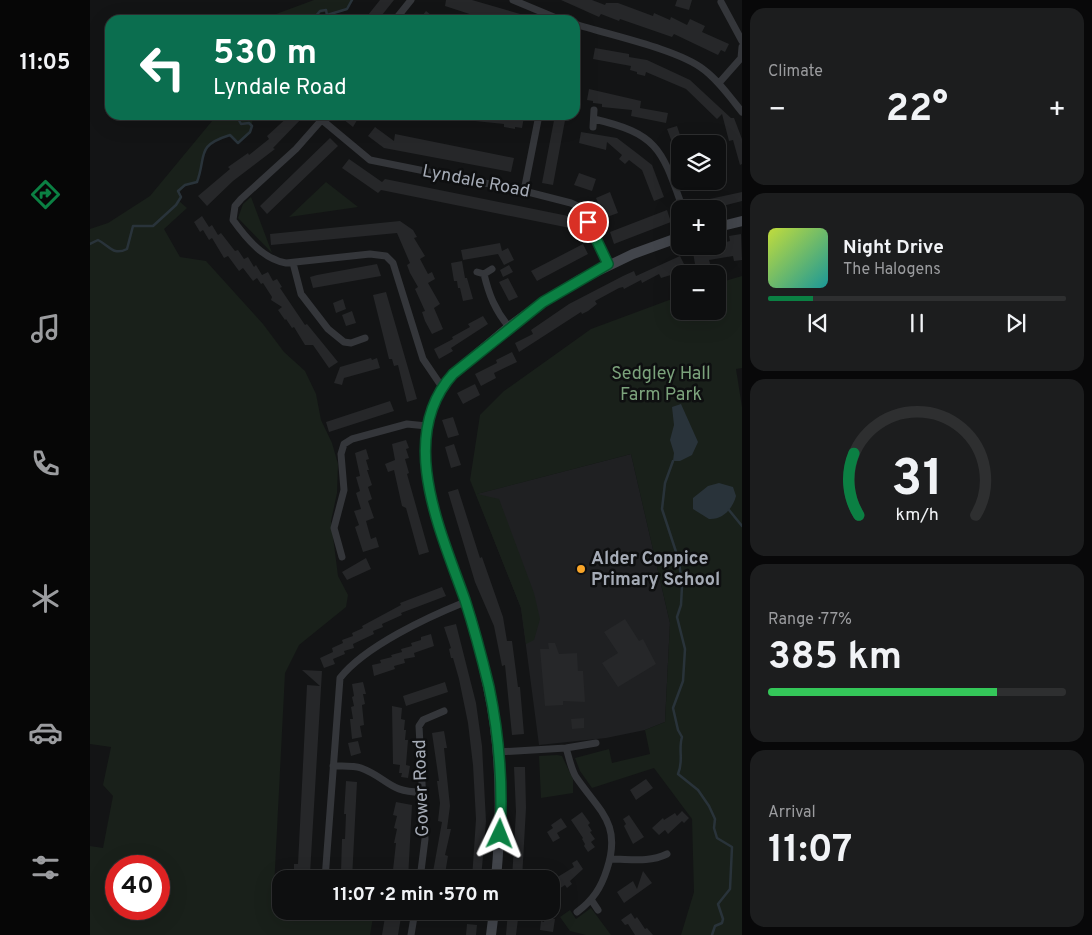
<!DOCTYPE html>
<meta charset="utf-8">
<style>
:root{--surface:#0e0f10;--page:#1c1d1e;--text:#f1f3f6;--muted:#9b9c9f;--line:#2e2f30;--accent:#0b8043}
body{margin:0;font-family:Overpass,sans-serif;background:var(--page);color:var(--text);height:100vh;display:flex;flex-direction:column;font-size:19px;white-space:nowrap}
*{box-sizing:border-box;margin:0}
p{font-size:16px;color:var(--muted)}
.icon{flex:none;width:28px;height:28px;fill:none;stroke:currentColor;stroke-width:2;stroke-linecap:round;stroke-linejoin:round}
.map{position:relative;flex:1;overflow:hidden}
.side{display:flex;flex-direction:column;gap:8px;padding:8px;background:#080809;width:350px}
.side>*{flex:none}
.hud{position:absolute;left:15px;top:15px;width:475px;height:105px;border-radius:15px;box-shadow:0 5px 20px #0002,0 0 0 1px var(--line);background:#0b6e4f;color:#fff;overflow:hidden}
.fabs{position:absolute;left:581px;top:135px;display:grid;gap:10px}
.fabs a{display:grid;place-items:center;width:55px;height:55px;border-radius:10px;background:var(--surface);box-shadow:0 5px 20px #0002,0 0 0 1px var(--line);font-size:25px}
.speed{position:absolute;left:15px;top:855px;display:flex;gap:10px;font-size:25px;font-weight:700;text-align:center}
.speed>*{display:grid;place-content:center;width:65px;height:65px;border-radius:50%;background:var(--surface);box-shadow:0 5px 20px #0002,0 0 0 1px var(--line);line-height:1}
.speed .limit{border:8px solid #d22;background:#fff;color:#111}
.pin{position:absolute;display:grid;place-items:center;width:42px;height:42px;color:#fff;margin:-21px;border:2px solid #fff;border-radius:50%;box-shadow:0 1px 5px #0007}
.me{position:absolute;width:55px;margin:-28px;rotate:2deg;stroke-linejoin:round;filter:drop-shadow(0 0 4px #0008)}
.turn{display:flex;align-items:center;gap:18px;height:105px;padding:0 25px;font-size:22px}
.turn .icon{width:65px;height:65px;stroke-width:2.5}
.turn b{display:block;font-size:35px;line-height:42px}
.big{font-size:38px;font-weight:700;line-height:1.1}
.side .widget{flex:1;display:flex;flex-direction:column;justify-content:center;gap:8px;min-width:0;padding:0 18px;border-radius:15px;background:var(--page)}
.side .dial{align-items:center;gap:0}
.dial svg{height:130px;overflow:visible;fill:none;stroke:var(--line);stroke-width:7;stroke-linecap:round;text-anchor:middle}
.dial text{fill:var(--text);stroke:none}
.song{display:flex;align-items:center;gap:15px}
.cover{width:60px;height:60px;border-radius:8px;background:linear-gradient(135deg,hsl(70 70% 55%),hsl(180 70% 35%))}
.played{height:5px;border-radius:2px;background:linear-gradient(90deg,var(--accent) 15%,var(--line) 15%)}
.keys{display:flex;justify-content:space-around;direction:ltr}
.heat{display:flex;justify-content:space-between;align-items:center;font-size:28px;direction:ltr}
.charge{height:8px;border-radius:4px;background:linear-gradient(90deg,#34c759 77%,var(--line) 0)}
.trip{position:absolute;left:182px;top:870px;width:288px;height:50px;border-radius:15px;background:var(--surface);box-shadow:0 5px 20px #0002,0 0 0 1px var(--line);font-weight:700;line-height:50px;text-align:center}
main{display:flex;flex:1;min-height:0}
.tab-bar{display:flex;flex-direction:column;width:90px;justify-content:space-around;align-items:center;background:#060606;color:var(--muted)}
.tab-bar .icon{width:35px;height:35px}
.tab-bar .current{color:var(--accent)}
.tab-bar b{font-size:22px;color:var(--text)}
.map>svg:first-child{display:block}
.built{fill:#1f2022}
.green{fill:#19201a;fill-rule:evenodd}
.water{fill:#29333a}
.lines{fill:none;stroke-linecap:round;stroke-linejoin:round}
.stream{stroke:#29333a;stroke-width:2.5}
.building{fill:#262729}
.street{stroke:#34363a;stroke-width:7}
.secondary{stroke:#42454b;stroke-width:10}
.route-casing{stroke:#07532c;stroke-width:12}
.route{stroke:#0b8043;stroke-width:9}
.poi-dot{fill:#f9a528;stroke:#0e0f10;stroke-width:2}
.labels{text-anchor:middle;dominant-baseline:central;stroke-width:5;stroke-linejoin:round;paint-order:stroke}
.street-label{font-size:18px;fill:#a5abb6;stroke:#0e0f10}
.park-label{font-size:18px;fill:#7ba27b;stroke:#0e0f10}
.poi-label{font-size:18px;font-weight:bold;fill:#a5abb6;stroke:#0e0f10;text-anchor:start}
</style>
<main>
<nav class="tab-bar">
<b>11:05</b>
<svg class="icon current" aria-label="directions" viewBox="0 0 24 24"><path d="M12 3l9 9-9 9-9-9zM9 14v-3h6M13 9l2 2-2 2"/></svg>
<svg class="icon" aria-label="music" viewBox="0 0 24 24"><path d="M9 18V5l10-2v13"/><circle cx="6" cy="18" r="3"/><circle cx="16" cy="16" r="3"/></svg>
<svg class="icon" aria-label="phone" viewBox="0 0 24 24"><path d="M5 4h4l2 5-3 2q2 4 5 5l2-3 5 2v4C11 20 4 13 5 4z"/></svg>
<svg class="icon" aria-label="climate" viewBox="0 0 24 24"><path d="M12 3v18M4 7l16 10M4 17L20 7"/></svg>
<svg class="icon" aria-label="car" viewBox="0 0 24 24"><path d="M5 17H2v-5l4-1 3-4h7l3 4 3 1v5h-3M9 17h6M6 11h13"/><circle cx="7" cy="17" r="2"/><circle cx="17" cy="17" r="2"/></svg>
<svg class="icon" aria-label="filters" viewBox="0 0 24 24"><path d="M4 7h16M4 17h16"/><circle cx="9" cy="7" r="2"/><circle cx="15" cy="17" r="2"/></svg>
</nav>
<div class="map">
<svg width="652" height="935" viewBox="0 0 652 935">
<rect width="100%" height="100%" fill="#131415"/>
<path class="built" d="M541 454 580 623 575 722 555 730 516 738 449 745 431 608 386 494Z"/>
<path class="green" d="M224 0H262L257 10 236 16 235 12 230 13 228 20H177L178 17Z
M127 115H163L161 133 150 142 139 135C107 145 116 156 107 182L95 186 90 192 89 201 97 208 74 229 90 257 116 261 173 324 194 352 215 371 226 394 231 420 242 443 248 464 247 493 241 521 248 576 258 595 256 607 209 645 195 673 184 888 191 890V911H284L280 935H0V846L13 848 23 796 13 785 21 747 0 744V229L18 223 60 196ZM26 866H69V909H26Z
M236 182 268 207 199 217Z
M161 197 182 253 148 218 153 204Z
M652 276V368L646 369 652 407V935H591L604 892 602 819 564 768 502 788 490 771 485 758 519 749 522 763 560 754 555 730 575 722 580 623 541 454 387 494 409 499 444 593 450 619 444 640 436 644 431 608 380 480 390 415 414 391 501 329 590 296V311H628V283Z
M467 755 472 756 483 779V793L451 798 449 756Z
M501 908 521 935H496L480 931 470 917 480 910 486 919Z"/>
<path class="water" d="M591 404 608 442 602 455 590 461H583L584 453 580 440 584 425 582 407Z
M629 483 643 487 646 496C643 508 633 520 619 519L603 509V498L618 486Z"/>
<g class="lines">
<path class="stream" d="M225 20 224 18 230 11 236 10 237 15 257 9 262 0
M156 115H159
M0 244 8 240C20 246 23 256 37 249L43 226H63L86 205 91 197 88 191 95 185 107 182C117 155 105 146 140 135L148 143 160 132 162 126 159 123 151 124 146 115
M583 461 575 483 572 509 589 561 592 586 591 605 587 617 595 649 593 681 583 708 588 730 592 737C588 750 594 761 588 774L608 790 619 806 625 819 624 828 627 838 642 847 640 889 628 904 633 919 632 923 625 926 622 935
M639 510 652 526"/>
</g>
<path class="building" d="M290 0H304L288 20H274Z
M356 0H382L430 14 428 20H398L355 6Z
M471 0H502L515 5 516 3H528L563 16 564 13 580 20 581 17 597 25 600 19 615 26 612 32 639 44 635 52 631 50 628 55 584 34 582 37 530 19 529 21 511 14 509 17Z
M587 0H602L599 10 585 6Z
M336 11 347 20H329Z
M505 48 539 54V57L557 60 600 80 641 118H644L652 139V164L650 165 643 140 639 141 632 114 627 119 596 89 556 72 555 76 547 74V72L540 70 541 66 503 59Z
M499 89 551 101 550 108 578 113 576 123 541 116 542 110 512 107V104L503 103V101L497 100Z
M200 115H215L183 148 185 149 143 181 117 206 108 196 140 169 138 167 158 153 159 155 179 139 177 136Z
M257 115H270L263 127 253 119Z
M384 115H422L434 117 432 128 425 127V129L414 127V124L385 121Z
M465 115H476L463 185 452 183Z
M587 126 593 144H590L588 158 577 129Z
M285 127 304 141 305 134 424 158 421 172 294 148 278 136Z
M491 132 527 138 548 154 562 165 574 197 564 201 552 170 539 160 535 164 529 159 532 155 517 142 516 150 489 143Z
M240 138 248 146 177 214 170 206Z
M259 159 292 182 295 179 483 217 480 228 291 190 288 193 252 168Z
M489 173 506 179 502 191 484 185Z
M520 192 528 213 514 218 506 198Z
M652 192V201L621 209H602L601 203Z
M577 210 581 222 524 244 520 232Z
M112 216 119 227 122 225 128 235 131 233 145 251 148 250 154 259 158 257 164 267 166 265 172 275 178 272 183 281 187 279 192 287 190 288 215 325 217 324 248 362 239 368 223 345H215L204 327 202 328 196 319 195 320 188 310 192 307 181 300 182 297 173 283 171 284 167 278 163 281 153 268 149 271 138 256 134 258 122 238 119 240 113 230 110 232 104 222Z
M310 221 323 230 327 237 324 238 335 256 330 259 338 274 342 272 345 279 338 283 350 304 344 308 353 329 342 334 335 321 332 312 335 311 325 289 328 287 320 273 317 265 320 263 307 233 181 245 180 234Z
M651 234 652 260 644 261 643 256 619 260 621 267 606 270 602 246H628V244L640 241 639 236Z
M410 243 412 251 418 248 424 260 414 265 408 254 373 260 371 250Z
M493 244 498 254 447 281 441 271Z
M590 256 597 270 571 278 569 274 552 283 551 280 534 289 533 287 529 288 505 301 507 304 498 311 492 314 491 312 429 352 425 343 443 334 441 330 479 304 533 276 544 271 546 276Z
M372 261 375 278H377L383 299 373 301 370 288H368L367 281H364L361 263Z
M287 264 291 276 223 288 220 277 227 275Z
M419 265 423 272 413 277 410 270Z
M418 278 428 297 419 301 409 282Z
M296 292 327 399 317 402 308 365 304 366 302 359H299L283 295Z
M253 299 256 309 246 313 243 303Z
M262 311 266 323 256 326 252 315Z
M393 316 398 324 361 348 363 351 349 359 344 349 363 339 362 337 380 327 378 324Z
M422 352 427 362 404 373 406 378 391 386 385 374 407 363 406 360Z
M281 358 282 360 287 358 290 368 254 378 252 385 244 383 250 367Z
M385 384 390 395 373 404 367 393Z
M300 401 304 411 239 432 236 422Z
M363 417 369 435 358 438 352 420Z
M316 440 319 448 316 449 319 458 315 459 319 473 317 474 339 552 329 555 316 508 312 506 304 470 298 472 295 464 305 460 302 444Z
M364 444 371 465 361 468 355 447Z
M276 449 279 459 276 460 279 470H277L282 485 278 487 282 499 278 501 284 518 276 521 281 539 286 537 289 547 273 552 265 527 269 525 264 511 271 509 266 493 270 491 266 477 270 476 265 453Z
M368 489 390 558 392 557 413 617 417 641H422L428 687H430L434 734 422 735 415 665 412 666 404 626 385 582 358 492Z
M276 558 281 569 257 580 252 572Z
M352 587 356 596 311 613 312 615 292 624 293 627 283 631 284 634 263 644 264 648 254 651 255 654 243 659 245 664 234 668 230 658 243 652 242 648 253 643 252 640 263 636 262 633 273 628 272 626 311 605 310 603Z
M535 619 549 641 553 639 566 664 528 687 512 663 528 653 514 632Z
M366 624 386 703 392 746 396 821 391 879H382L386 819 383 765 378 723 369 679 363 658H361L359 649 361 648 354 627Z
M341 634 344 646 324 653 325 657 314 659 315 663 304 666 305 669 284 676 282 665 291 663 290 660 302 657 301 655 312 652 311 649 322 646 321 643 331 640V637Z
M458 643H465L469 654 487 653 488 671H493L495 702 473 701V705L455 706 450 649H459Z
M212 670 232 671 220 874H216L215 879H204V864H208L217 685 230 686Z
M273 682 276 694H273L275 704 272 705 274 725 270 726 272 737 262 739 260 719H263L261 707 264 706 262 697 264 696 262 684Z
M355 682 358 692 316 706 313 696Z
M302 706 312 708 311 719 315 720 314 730H316L315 740H318L316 765 320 766 318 778 311 777 312 773H309L310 765 303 764Z
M494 718V728L482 729 481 719Z
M354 731 357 748H354L360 806 357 829H361L355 855 358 856 355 874 343 872 352 822 348 821 350 803 347 781H349L342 733Z
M268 741 271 753 261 756 258 743Z
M424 767H435L436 808 432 879H422L426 812Z
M556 779 563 788 546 800 540 790Z
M256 781 267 782 262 879H254V872H251L252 839H255L256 814H254Z
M306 802 322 805 318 879H302L306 843H304L307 829 304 828 307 816 303 815Z
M592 811 599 818 594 823 592 821 578 834 575 830 569 835 562 828 573 818 574 820 585 813 587 816Z
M492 812 500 823 498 825 502 831 500 832 505 839 501 842 505 847 498 852 494 846 495 844 492 839 493 838 481 820Z
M539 815 554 837 543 844 534 826 536 824 533 819Z
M471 818 477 827 467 833 470 838 463 842 457 832 463 828 461 825Z
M487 860 493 869 480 881 482 884 477 888 475 885 469 889 467 887 461 892V881L484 867 482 863Z
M553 871 562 883 534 903 527 892 543 881 547 889Z
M296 911H312L308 935H292Z
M330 911H355L354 919 330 916Z
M418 911H429L426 935H416Z
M541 913 545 919 547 917 555 929 557 928 563 935H545L538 924 535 925 531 920Z
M455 917 465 919 463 932 450 930 451 921 454 922Z
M377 924 387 925 386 935H376Z"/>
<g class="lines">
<path class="street" d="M423 0 471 20
M631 2 652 41
M305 20 321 0
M485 24C519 35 587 49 613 69 628 80 640 97 652 112
M629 83 651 58 652 47
M236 115 206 149 151 199 145 206 143 220C156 238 173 259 196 263L280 254 296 256 303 263 333 359 352 387
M504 119C569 134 572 150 593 209
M232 120 280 160 434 191 481 203 492 208 518 264
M503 127 504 110
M434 191 449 115
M203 263 211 294 238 329 254 342 261 343 275 338
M387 272 394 274 402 269
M394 274C399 295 405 310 419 327
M252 557 244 528 254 490 251 454 254 444 262 439 317 424 337 426
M476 748C479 757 481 769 486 777 509 811 532 823 517 869 511 888 503 900 487 912
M408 752 476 748 506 743
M243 766C252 766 263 765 271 768 298 778 299 793 333 792
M520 859C541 859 558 863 577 854
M235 879 250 678C275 646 338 617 375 602
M330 879 335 839 329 726 333 720 354 711
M502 901 508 910
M381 911 403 914
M321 935 325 911"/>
<path class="secondary" d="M628 227 652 221
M406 879C412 815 412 750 398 687 392 658 385 628 375 600 351 532 306 437 363 374L419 327 453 302 489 280 543 254 590 237
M401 935 404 911"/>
</g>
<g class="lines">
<defs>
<path id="route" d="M410 834C413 785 409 735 399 687 392 658 384 628 375 600 351 532 306 437 363 374L453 302 518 264 498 222"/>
</defs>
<use href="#route" class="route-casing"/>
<use href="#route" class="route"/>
</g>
<circle class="poi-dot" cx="491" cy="569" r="5"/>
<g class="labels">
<g class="street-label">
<text transform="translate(386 182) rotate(11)">Lyndale Road</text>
<text transform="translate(332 788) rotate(-92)">Gower Road</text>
</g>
<g class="park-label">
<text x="571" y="374">Sedgley Hall<tspan x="571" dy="21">Farm Park</tspan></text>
</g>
<g class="poi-label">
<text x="501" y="559">Alder Coppice<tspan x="501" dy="21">Primary School</tspan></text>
</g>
</g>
</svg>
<div class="fabs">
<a><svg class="icon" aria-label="layers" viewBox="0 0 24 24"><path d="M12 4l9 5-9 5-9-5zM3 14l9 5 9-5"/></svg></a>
<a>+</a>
<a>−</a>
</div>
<div class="speed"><div class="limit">40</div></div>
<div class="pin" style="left:498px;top:222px;background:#d93025"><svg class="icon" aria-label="arrive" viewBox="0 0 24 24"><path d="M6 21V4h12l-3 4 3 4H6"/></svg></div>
<svg class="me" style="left:410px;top:834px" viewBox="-20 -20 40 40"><path d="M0-17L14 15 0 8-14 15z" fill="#0b8043" stroke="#fff" stroke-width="4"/></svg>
<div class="trip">11:07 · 2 min · 570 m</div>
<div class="hud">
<div class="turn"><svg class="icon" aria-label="left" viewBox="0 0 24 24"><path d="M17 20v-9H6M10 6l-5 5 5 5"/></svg><div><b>530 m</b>Lyndale Road</div></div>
</div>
</div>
<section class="side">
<div class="widget"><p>Climate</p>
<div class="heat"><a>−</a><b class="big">22°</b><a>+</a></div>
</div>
<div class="widget">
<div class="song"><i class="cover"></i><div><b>Night Drive</b><p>The Halogens</p></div></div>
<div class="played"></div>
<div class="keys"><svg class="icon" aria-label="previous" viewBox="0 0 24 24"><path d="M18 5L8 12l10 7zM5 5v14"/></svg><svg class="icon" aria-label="pause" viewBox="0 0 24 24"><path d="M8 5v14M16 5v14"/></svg><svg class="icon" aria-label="next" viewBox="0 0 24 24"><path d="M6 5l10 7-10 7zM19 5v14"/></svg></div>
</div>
<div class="widget dial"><svg viewBox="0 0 100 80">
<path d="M14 69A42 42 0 1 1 86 69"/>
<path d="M14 69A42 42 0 0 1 11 31" stroke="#0b8043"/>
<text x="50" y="56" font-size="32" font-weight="700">31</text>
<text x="50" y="72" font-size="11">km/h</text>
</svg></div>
<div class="widget"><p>Range · 77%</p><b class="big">385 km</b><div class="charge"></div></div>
<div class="widget"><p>Arrival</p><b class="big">11:07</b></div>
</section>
</main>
